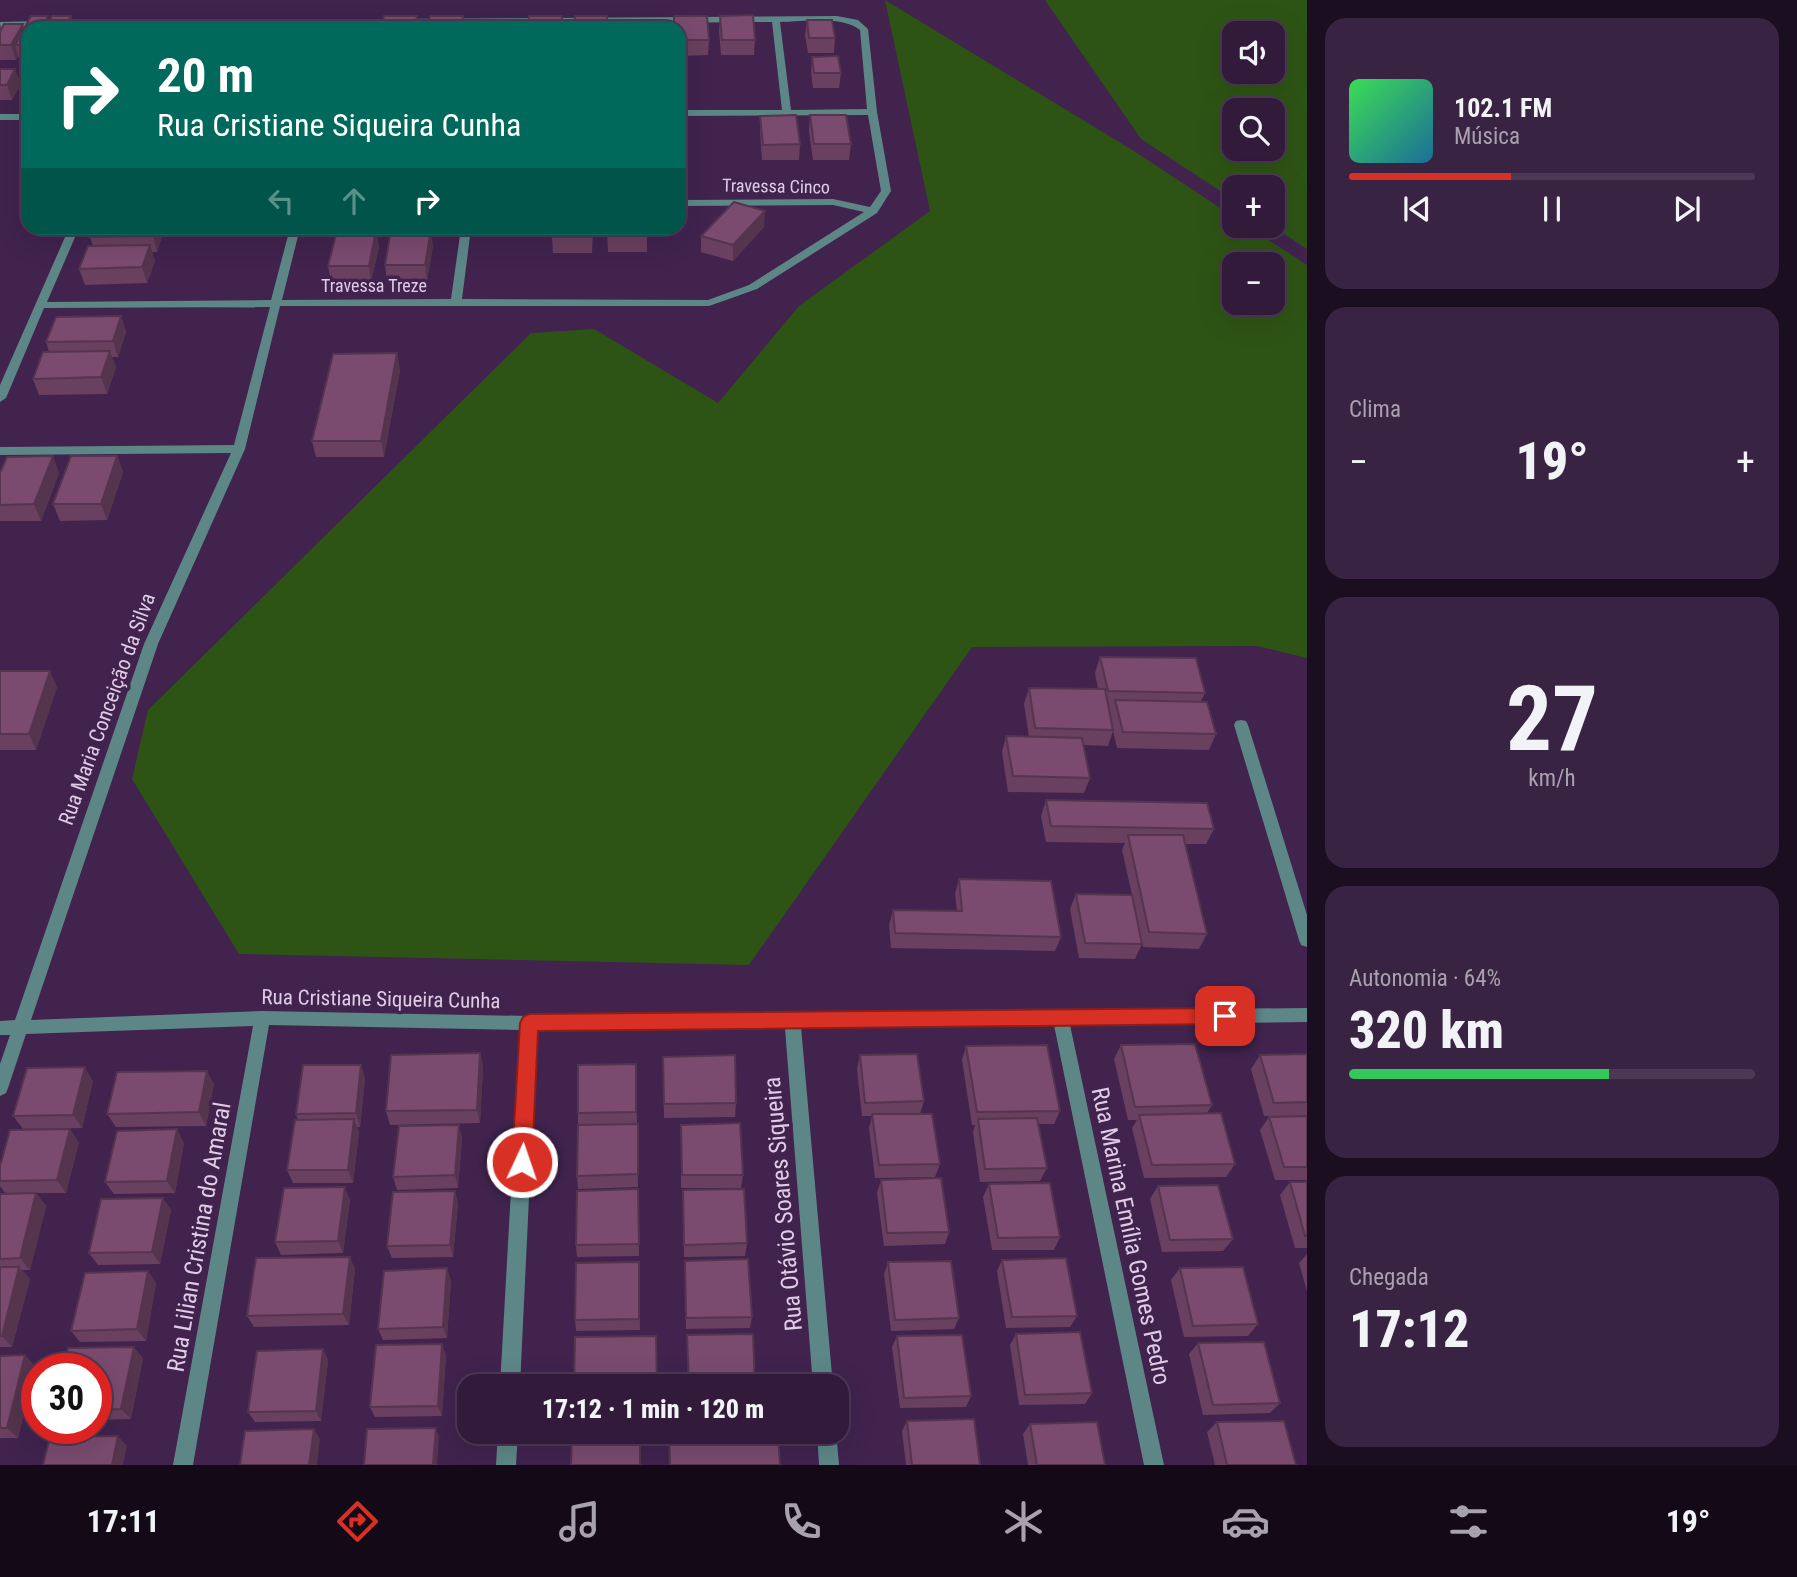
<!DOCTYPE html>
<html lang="pt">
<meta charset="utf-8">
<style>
:root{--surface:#311a3a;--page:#392342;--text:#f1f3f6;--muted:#a8a1af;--line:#4c3854;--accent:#d93025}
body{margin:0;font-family:"Roboto Condensed",sans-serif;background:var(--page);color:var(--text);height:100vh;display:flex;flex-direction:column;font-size:26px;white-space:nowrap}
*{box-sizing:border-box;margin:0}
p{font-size:23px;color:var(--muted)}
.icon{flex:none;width:38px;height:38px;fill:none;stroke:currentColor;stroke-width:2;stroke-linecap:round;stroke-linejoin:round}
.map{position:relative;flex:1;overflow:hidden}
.details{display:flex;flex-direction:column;gap:18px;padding:18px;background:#1b0e20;width:490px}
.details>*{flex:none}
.guide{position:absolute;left:21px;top:21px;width:665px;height:214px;border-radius:21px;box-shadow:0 7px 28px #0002,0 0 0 2px var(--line);background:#00695c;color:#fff;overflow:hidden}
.controls{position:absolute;left:1222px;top:21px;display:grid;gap:14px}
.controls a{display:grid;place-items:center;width:63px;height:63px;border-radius:14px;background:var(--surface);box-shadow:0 7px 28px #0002,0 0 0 2px var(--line);font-size:35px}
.speed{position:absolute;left:21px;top:1353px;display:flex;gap:14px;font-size:35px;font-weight:700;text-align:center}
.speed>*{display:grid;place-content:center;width:91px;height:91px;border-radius:50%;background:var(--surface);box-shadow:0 7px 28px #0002,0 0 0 2px var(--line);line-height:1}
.speed .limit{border:10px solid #d22;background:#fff;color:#111}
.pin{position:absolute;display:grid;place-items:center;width:60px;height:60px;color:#fff;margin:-30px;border-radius:14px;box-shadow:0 4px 10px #0006}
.me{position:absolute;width:77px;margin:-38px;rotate:3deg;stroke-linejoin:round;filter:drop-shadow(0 0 5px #0008)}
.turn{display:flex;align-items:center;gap:24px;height:147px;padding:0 21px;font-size:32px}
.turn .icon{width:91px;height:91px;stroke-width:2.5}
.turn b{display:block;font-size:49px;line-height:60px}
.lanes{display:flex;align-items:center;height:66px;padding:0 21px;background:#0003;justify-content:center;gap:35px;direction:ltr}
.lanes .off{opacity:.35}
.big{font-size:52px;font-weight:800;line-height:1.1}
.details .tile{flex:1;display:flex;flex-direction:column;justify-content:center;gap:10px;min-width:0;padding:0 24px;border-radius:21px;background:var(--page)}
.details .dial{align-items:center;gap:0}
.dial b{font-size:91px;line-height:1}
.song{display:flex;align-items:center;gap:21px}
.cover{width:84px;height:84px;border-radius:10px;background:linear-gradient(135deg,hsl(130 70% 55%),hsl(200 70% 35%))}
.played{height:7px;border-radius:4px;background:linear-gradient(90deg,var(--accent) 40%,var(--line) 40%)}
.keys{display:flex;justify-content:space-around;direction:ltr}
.heat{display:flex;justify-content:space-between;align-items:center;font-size:38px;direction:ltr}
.charge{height:10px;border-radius:5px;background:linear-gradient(90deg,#34c759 64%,var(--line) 0)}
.trip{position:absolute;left:457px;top:1374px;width:392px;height:70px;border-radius:21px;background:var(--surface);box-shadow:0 7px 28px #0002,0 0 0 2px var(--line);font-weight:800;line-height:70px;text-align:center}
.tabs{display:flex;height:112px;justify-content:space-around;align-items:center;background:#140a17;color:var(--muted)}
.tabs .icon{width:49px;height:49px}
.tabs .active{color:var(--accent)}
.tabs b{font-size:32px;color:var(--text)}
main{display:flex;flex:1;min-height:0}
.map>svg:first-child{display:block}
.green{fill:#2e5415;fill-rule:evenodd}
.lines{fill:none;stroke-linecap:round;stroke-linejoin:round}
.street{fill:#5d8787;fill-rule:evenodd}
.wall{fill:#69405f}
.shaded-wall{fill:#55344e}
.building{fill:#7a4b6f;stroke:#55344e;stroke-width:2}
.route{fill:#d93025;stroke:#8d1f18;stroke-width:2}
.labels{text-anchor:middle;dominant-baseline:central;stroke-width:7;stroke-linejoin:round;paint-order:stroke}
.far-street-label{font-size:18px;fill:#dfcde7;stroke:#41234e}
.street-label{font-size:21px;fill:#dfcde7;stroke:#41234e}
.near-street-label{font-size:24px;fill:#dfcde7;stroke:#41234e}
</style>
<main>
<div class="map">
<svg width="1307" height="1465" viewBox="0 0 1307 1465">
<rect width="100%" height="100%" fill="#41234e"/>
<path class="green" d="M885 0 1134 151 1234 217V226H1247L1307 265V658L1257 646 972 647 749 965 239 954 132 779 148 710 531 333 594 329 718 403 799 306 930 211ZM1234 264H1272V303H1234Z
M1045 0H1307V249L1272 226V187H1234V200L1141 139ZM1234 33H1272V72H1234ZM1234 110H1272V149H1234Z"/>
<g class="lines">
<path class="street" d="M837 16 858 20 868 29 877 112 891 191 877 213 757 289 709 306H280L245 449 158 644 31 1020 262 1011 529 1016 1307 1008V1022L1070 1025 1164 1465H1144L1054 1025 801 1027 833 1386H813L785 1028 537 1030 520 1386H500L520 1030 269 1025 193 1465H173L253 1026 26 1034 8 1088 6 1093 0 1096V1064L10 1035H0V1021L15 1020 144 644 231 453 0 455V447L234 445 270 307 44 308 6 398 0 402V385L69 228H79L47 302 271 300 290 228H300L282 300 451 299 461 228H471L462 299 708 300 749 285 864 212 833 205 679 206V200L833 199 870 207 881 191 868 115 679 116V110H782L772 22 70 27 66 24 70 21ZM780 22C804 22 840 15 860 30L867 109 791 110Z
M0 22 42 21 46 24 42 27 0 28Z
M0 114H28V120H0Z
M1241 720 1246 721 1248 725 1307 915V947L1301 945 1299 940 1234 725 1236 721Z
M498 1432H518L516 1465H496Z
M817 1432 836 1431 839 1465H819Z"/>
</g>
<path class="wall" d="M71 16 74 23H88L89 28H28V61H20L18 56 16 60H0V24L2 28 24 29 50 20Z
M674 16 709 40 708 55 679 56V28H674Z
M720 16 755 40 754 55H721L719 31Z
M807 20 835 38 834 53H808L805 35Z
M812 57 841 73 839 88H813L811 72Z
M0 69 21 84 12 100H0Z
M810 115 851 144 849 160H813L809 131Z
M760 116 800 144 799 160H762L760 131Z
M764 227 733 261 701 252V236Z
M94 228H163L164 230 157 252H152L155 261 147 283 85 285 79 269 93 246 90 237Z
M593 228 592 253H553L552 237Z
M607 228H647V252H608Z
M376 231 379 247 371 282H331L328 266Z
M433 246 427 281H387L385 265Z
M121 316 126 332 118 357H112L116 367 107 394 39 395 33 379 49 352 46 342Z
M400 370 384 457H316L312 441Z
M117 456 123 472 107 520 60 521 53 504Z
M0 473H59L41 521H0Z
M1100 657 1205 693 1201 701 1216 734 1209 750 1117 748 1113 731 1108 746 1083 745 1090 778 1084 793 1008 792 1002 752 1006 736 1029 737 1024 704 1029 688 1098 689 1095 673Z
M0 671 57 687 36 750H0Z
M1046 800 1214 829 1206 844H1185L1207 934 1199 949 1143 947 1142 944 1135 959 1079 958 1070 909 1076 894 1132 895 1122 850 1125 843 1046 842 1041 816Z
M959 879 1061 937 1055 951 891 948 889 925 893 910 957 911 955 894Z
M1121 1045 1212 1105 1207 1113 1235 1164 1226 1177 1144 1178 1132 1128 1137 1120H1128L1114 1059Z
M966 1046 1060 1111 1054 1124H1038L1047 1168 1040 1181 980 1182 973 1132 975 1125H972L962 1060Z
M480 1053 483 1067 480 1123 390 1125 386 1111Z
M1307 1054V1116H1264L1251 1069 1260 1055Z
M860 1055 924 1101 920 1114 940 1164 935 1177 875 1178 869 1128 872 1116H862L857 1069Z
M663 1057 736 1103 735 1117 664 1118Z
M636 1064 638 1187 578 1189 577 1176 578 1125V1113Z
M361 1065 365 1079 360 1127H357L359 1132 353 1183H293L287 1170 298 1120 296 1114Z
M93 1081 82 1128 23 1129 13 1116Z
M214 1084 206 1126 116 1127 107 1114Z
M1307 1116V1180H1275L1260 1130 1269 1117Z
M459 1125 462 1138 458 1188 397 1190 393 1177Z
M681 1125 743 1175 741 1188H681Z
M79 1142 66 1193H36L46 1206 30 1270H22L30 1279 12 1347H0V1194H6L0 1186V1166Z
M184 1143 175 1193 114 1194 105 1182Z
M881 1180 949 1232 945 1244 884 1246 877 1193Z
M1290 1182H1307V1248H1295L1280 1195Z
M989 1184 1060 1237 1054 1250H992L983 1197Z
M1158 1186 1233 1239 1223 1251 1162 1252 1150 1199Z
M638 1189 639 1256 577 1257 576 1245Z
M683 1190 747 1243 745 1256 684 1257Z
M163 1198 171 1210 160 1264 98 1265 89 1253Z
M350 1200 343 1253 281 1255 275 1242Z
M458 1203 453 1257 392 1258 387 1246Z
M1307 1254V1291L1299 1263Z
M1002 1260 1077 1316 1070 1327 1006 1328 997 1271Z
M685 1261 752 1317 750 1328 686 1329Z
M639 1262 640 1330 576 1331 575 1320Z
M888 1262 959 1318 954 1329 891 1331 884 1274Z
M1180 1268 1258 1324 1248 1336 1184 1337 1171 1280Z
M355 1269 349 1325 254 1327 247 1316Z
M148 1271 156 1283 146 1341 80 1342 71 1331Z
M451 1280 447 1338 383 1340 378 1329Z
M1016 1334 1092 1393 1085 1404 1019 1405 1010 1345Z
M687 1335 755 1386H688Z
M897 1336 971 1396 966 1407 900 1408 892 1347Z
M1198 1343 1280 1403 1270 1413 1203 1415 1189 1354Z
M323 1349 328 1360 321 1421 255 1422 248 1412Z
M446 1355 442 1416 375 1417 370 1407Z
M0 1356 35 1366 18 1438H0Z
M143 1358 131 1419 96 1420V1368Z
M907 1421 980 1465H906L902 1431Z
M1217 1422 1296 1465H1215L1207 1432Z
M1030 1424 1105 1465H1028L1023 1434Z"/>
<path class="shaded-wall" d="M48 16 52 28H42Z
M71 16 75 28H65Z
M417 16 419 28H415Z
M23 24 27 39 15 45 18 56 16 60 11 45Z
M15 69 21 84 12 100 7 85Z
M765 211 764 227 733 261V245Z
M155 228H163L164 230 157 252 153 236Z
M431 230 433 246 427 281 425 265Z
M376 231 379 247 371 282 369 266Z
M150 245 155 261 147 283 142 267Z
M121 316 126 332 118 357 113 341Z
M110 351 116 367 107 394 101 377Z
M397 353 400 370 384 457 381 441Z
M53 456 59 473 41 521 34 504Z
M117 456 123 472 107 520 101 504Z
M50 671 57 687 36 750 29 734Z
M480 1053 483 1067 480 1123 477 1110Z
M361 1065 365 1079 360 1127 356 1113Z
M85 1067 93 1081 82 1128 73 1115Z
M207 1071 214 1084 206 1126 199 1112Z
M354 1119 359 1132 353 1183 348 1170Z
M459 1125 462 1138 458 1188 455 1175Z
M70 1129 79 1142 66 1193 57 1180Z
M177 1129 184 1143 175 1193 167 1181Z
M345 1187 350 1200 343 1253 338 1241Z
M455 1191 458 1203 453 1257 450 1245Z
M36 1193 46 1206 30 1270 20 1258Z
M163 1198 171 1210 160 1264 152 1252Z
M350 1257 355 1269 349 1325 343 1314Z
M19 1267 30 1279 12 1347 2 1336Z
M447 1268 451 1280 447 1338 443 1327Z
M148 1271 156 1283 146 1341 137 1329Z
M442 1344 446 1355 442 1416 438 1406Z
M134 1347 143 1358 131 1419 121 1409Z
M323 1349 328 1360 321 1421 316 1411Z
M25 1355 35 1366 18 1438 7 1428Z
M436 1428 439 1437 437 1465H433Z
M314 1429 320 1439 317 1465H309Z
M118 1436 127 1446 123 1465H112Z"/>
<path class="building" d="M753 15 755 40H722L720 16Z
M31 16H48L42 28H28V45H15Z
M52 16H71L65 28H45Z
M384 16H417L415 28H381Z
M430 16H463L461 28H428Z
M529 16H562L561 28H528Z
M575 16H607V28H574Z
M674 16H707L709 40H679V28H674Z
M807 20H832L835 38H809Z
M72 23H88L85 28H70Z
M4 24H23L11 45H0V32Z
M838 56 841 73H814L812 57Z
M0 69H15L7 85H0Z
M796 115 800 144 763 145 760 116Z
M810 115H846L851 144H814Z
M734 202 765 211 733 245 701 236Z
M94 228H155L153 236 90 237Z
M553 228H592V237H552Z
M607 228H647V236H607Z
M391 230H431L425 265H385Z
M337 231H376L369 266H328Z
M150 245 142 267 79 269 88 246Z
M121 316 113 341 46 342 56 317Z
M110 351 101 377 33 379 43 352Z
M397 353 381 441H312L333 354Z
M53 456 34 504 0 505V473L7 457Z
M71 456H117L101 504H53Z
M1100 657 1196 658 1205 693 1108 691Z
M0 671H50L29 734H0Z
M1029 688 1105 689 1113 730 1035 728Z
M1115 700 1207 702 1216 734 1123 732Z
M1006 736 1082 738 1090 778 1013 776Z
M1046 800 1207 803 1214 829 1051 826Z
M1128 835H1183L1207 934 1149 932Z
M959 879 1051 881 1061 937 895 933 893 910 962 911Z
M1076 894 1132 895 1142 944 1085 943Z
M1195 1044 1212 1105 1135 1107 1121 1045Z
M1047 1045 1060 1111 977 1112 966 1046Z
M480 1053 477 1110 386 1111 391 1055Z
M917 1054 924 1101 865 1103 860 1055Z
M1307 1054V1102L1274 1103 1260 1055Z
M735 1055 736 1103 664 1104 663 1057Z
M636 1064V1112L578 1113V1065Z
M303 1065H361L356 1113 296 1114Z
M85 1067 73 1115 13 1116 27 1068Z
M207 1071 199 1112 107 1114 117 1072Z
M1221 1113 1235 1164 1152 1165 1139 1115Z
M872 1114H932L940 1164 879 1165Z
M1307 1116V1167H1284L1269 1117Z
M1037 1118 1047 1168 985 1169 978 1119Z
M354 1119 348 1170H287L295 1120Z
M740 1123 743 1175H682L681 1125Z
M638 1124V1174L577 1176 578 1125Z
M459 1125 455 1175 393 1177 399 1126Z
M70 1129 57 1180 0 1181V1166L10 1130Z
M177 1129 167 1181 105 1182 117 1131Z
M941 1178 949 1232 887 1233 881 1180Z
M1290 1182H1307V1236H1305Z
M1050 1183 1060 1237 998 1238 989 1184Z
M1218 1185 1233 1239 1170 1240 1158 1186Z
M345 1187 338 1241 275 1242 284 1188Z
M638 1189 639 1244 576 1245 577 1191Z
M744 1189 747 1243 684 1245 683 1190Z
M455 1191 450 1245 387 1246 393 1192Z
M36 1193 20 1258 0 1259V1194Z
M163 1198 152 1252 89 1253 101 1199Z
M350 1257 343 1314 247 1316 256 1258Z
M1066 1258 1077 1316 1012 1317 1002 1260Z
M748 1259 752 1317 686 1318 685 1261Z
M951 1261 959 1318 895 1320 888 1262Z
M639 1262V1319L575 1320 576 1263Z
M0 1267H19L2 1336H0Z
M1243 1267 1258 1324 1193 1326 1180 1268Z
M447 1268 443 1327 378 1329 384 1271Z
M148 1271 137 1329 71 1331 85 1273Z
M1080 1332 1092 1393 1025 1395 1016 1334Z
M753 1334 755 1386H689L687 1335Z
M962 1335 971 1396 904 1398 897 1336Z
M656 1336 657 1386H574L575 1337Z
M1264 1342 1280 1403 1213 1405 1198 1343Z
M442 1344 438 1406 370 1407 376 1345Z
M134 1347 121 1409 96 1410V1368H63L68 1348Z
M323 1349 316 1411 248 1412 257 1351Z
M25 1355 7 1428H0V1356Z
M974 1419 980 1465H912L907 1421Z
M1284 1421 1296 1465H1227L1217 1422Z
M1097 1422 1105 1465H1037L1030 1424Z
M436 1428 433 1465H364L367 1429Z
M314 1429 309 1465H240L245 1431Z
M572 1432H640V1465H571Z
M669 1432H778L780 1465H670Z
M118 1436 112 1465H43L50 1437Z"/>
<path class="route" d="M1225 1008 1231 1010 1234 1016 1231 1022 1225 1024 538 1031 532 1162 529 1169 522 1172 515 1169 512 1162 520 1023 523 1017 529 1014Z"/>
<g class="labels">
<g class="far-street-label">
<text transform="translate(776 186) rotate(1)">Travessa Cinco</text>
<text x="374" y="285">Travessa Treze</text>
</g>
<g class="street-label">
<text transform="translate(107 709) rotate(-70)">Rua Maria Conceição da Silva</text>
<text transform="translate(381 999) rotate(1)">Rua Cristiane Siqueira Cunha</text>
</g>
<g class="near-street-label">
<text transform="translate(783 1204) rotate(-95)">Rua Otávio Soares Siqueira</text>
<text transform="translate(1131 1236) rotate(78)">Rua Marina Emília Gomes Pedro</text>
<text transform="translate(199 1237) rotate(-80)">Rua Lilian Cristina do Amaral</text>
</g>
</g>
</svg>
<div class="controls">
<a><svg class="icon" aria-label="sound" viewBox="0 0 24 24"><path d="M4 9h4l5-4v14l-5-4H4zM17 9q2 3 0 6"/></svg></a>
<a><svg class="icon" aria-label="search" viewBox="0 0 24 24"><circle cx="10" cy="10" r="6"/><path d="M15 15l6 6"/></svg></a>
<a>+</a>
<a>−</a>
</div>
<div class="speed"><div class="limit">30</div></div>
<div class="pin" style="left:1225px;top:1016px;background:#d93025"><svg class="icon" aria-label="arrive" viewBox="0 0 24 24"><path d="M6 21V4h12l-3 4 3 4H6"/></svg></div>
<svg class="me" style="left:522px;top:1162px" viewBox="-20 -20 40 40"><circle r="17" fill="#d93025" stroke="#fff" stroke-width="3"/><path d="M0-11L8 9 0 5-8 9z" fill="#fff"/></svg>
<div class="trip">17:12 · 1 min · 120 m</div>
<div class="guide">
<div class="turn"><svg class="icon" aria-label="right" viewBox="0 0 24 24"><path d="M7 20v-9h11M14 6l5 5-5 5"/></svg><div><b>20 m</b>Rua Cristiane Siqueira Cunha</div></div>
<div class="lanes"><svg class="icon off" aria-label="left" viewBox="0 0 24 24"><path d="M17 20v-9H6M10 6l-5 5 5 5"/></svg><svg class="icon off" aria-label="ahead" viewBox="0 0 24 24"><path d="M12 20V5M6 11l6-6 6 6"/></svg><svg class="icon" aria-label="right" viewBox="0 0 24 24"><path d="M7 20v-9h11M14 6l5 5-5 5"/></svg></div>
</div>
</div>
<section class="details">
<div class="tile">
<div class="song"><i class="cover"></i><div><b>102.1 FM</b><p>Música</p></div></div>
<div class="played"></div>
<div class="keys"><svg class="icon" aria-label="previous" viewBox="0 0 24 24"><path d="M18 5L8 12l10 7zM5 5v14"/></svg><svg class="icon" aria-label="pause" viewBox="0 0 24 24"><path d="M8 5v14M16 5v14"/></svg><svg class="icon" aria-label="next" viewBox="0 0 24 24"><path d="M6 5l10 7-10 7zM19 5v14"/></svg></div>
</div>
<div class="tile"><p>Clima</p>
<div class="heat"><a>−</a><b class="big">19°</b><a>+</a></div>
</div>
<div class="tile dial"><b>27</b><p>km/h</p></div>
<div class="tile"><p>Autonomia · 64%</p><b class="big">320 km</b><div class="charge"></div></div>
<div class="tile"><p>Chegada</p><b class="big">17:12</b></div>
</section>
</main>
<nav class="tabs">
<b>17:11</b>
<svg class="icon active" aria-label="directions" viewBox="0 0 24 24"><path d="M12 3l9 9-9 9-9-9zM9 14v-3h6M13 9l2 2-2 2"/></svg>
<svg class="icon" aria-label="music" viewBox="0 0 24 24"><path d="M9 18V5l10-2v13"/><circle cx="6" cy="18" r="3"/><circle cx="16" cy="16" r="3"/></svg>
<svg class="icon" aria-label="phone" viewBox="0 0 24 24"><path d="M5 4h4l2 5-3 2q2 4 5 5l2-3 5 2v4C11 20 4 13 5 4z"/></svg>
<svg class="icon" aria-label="climate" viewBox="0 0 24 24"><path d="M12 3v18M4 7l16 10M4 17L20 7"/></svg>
<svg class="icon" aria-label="car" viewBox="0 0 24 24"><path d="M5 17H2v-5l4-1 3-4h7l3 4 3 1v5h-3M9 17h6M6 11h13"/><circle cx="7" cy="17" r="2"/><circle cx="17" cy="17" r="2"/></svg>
<svg class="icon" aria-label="filters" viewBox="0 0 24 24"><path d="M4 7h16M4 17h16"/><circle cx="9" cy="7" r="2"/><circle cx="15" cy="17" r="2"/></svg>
<b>19°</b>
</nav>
